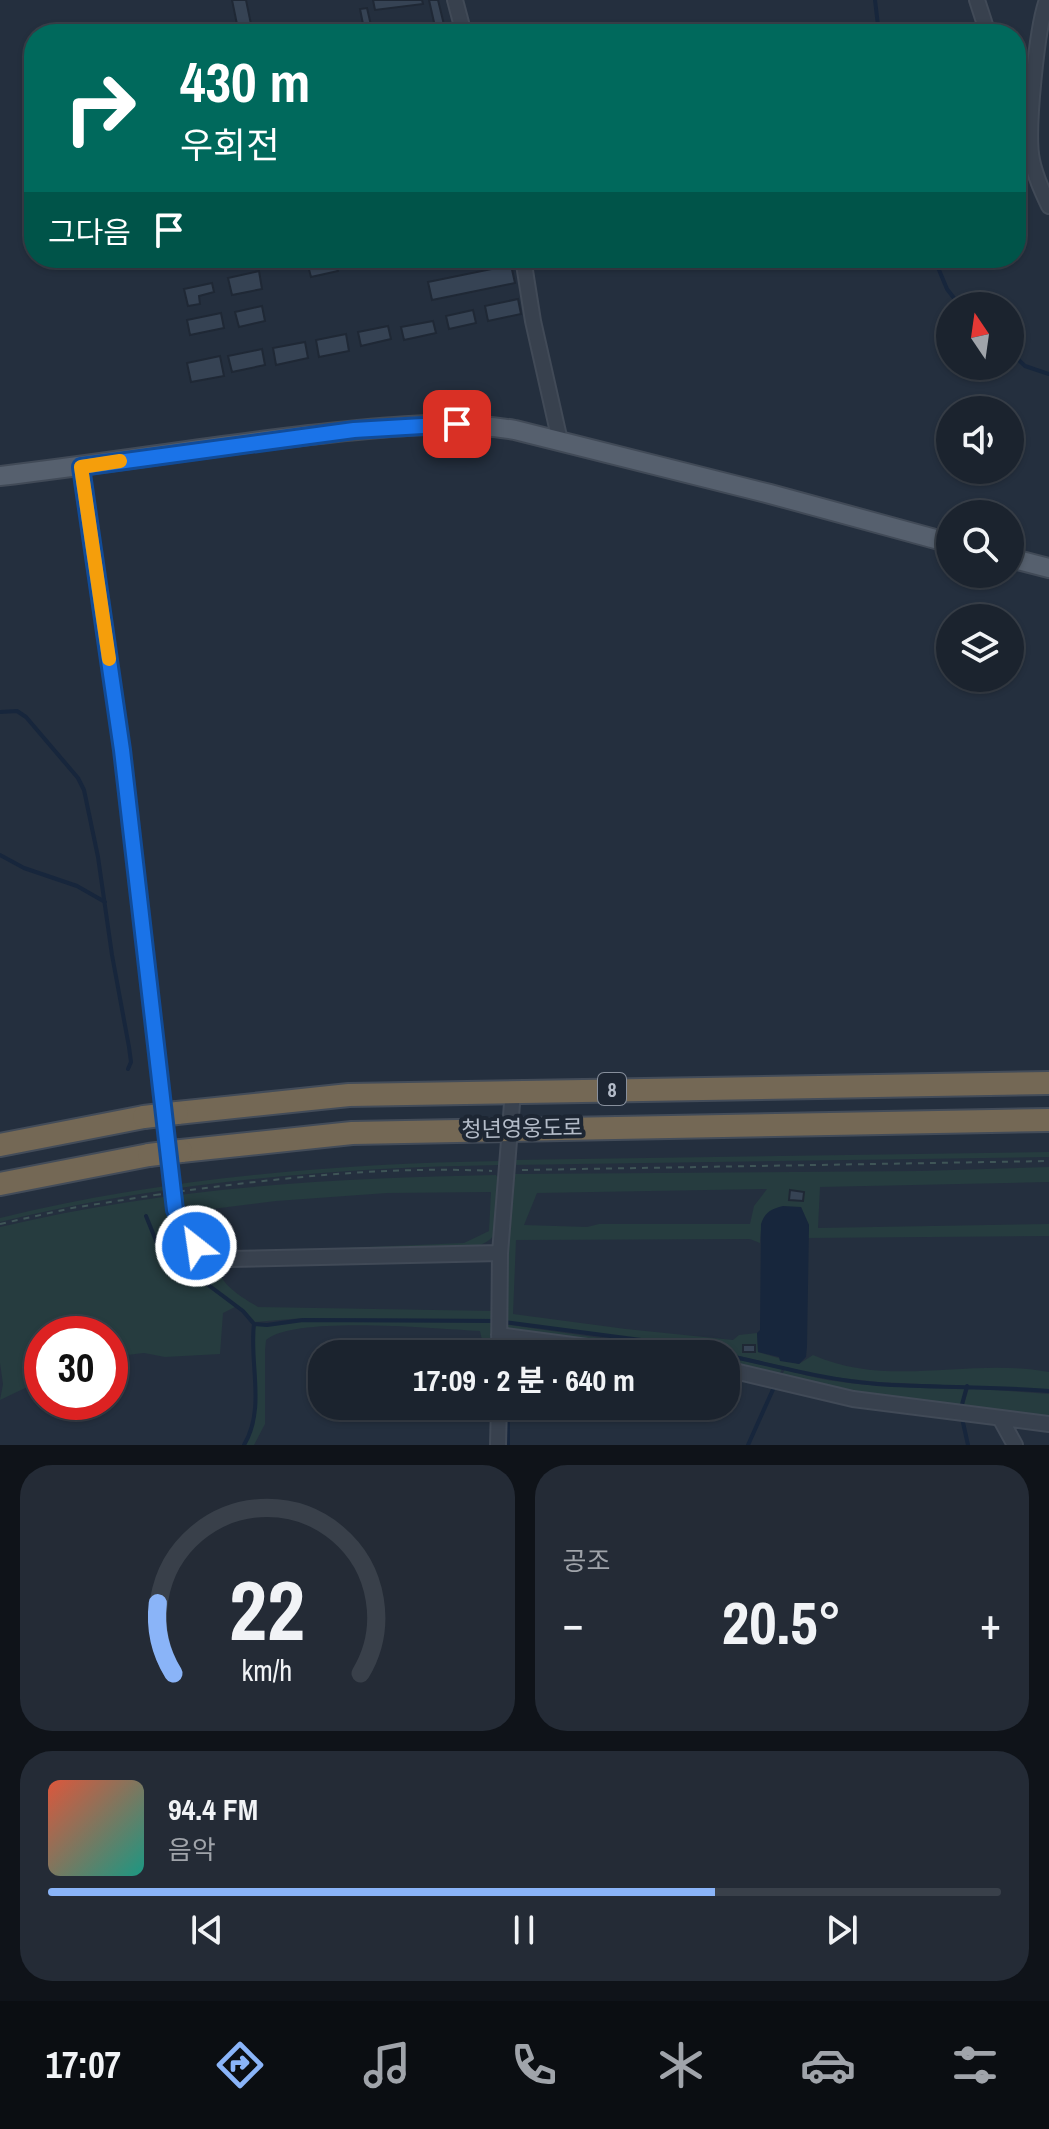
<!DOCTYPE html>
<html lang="ko">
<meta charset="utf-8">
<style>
:root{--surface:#1b232e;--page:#242b36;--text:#f1f3f6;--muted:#a0a4aa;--line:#39404a;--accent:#8ab4f8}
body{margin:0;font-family:"Archivo Narrow","Noto Sans KR",sans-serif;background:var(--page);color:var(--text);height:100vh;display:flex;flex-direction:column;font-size:30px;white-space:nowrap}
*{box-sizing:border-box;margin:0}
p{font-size:26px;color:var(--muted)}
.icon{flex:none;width:44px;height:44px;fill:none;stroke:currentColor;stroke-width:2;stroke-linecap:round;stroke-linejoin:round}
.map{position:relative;height:1445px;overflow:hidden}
.sheet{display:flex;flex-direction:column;gap:20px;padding:20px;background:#0f1319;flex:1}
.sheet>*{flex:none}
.guide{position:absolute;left:24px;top:24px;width:1002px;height:244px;border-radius:32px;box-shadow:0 2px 6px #0004,0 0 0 2px var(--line);background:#00695c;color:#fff;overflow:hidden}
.needle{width:52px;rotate:347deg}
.controls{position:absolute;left:936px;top:292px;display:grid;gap:16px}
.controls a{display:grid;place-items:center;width:88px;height:88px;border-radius:50%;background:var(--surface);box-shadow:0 2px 6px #0004,0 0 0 2px var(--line);font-size:40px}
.speed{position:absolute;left:24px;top:1316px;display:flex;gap:16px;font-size:40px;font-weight:700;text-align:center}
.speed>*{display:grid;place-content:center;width:104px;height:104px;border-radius:50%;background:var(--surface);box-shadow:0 2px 6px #0004,0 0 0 2px var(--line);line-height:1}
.speed .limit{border:12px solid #d22;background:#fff;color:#111}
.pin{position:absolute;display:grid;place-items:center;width:68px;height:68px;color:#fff;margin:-34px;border-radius:16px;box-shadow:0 4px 12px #0006}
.me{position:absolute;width:88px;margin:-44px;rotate:330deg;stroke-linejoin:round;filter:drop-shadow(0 0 6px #0008)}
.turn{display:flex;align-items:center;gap:28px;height:168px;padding:0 24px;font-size:36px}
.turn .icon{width:104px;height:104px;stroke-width:2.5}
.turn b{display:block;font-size:56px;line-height:68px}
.then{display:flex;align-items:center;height:76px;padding:0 24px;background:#0003;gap:16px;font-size:30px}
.big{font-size:60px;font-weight:700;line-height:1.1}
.sheet .widget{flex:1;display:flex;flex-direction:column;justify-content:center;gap:12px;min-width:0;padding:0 28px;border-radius:32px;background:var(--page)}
.sheet .dial{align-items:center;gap:0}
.dial svg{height:208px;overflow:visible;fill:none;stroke:var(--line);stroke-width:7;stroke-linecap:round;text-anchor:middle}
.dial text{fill:var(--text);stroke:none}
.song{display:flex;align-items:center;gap:24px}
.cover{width:96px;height:96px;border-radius:12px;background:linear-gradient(135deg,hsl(10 70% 55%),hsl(170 70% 35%))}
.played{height:8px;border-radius:4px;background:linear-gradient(90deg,var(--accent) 70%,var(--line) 70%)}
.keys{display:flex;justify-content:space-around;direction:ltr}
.heat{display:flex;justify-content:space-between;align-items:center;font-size:44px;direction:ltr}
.sheet .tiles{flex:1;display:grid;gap:20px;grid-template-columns:1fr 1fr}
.widget:last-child{grid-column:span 2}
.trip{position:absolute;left:308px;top:1340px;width:432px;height:80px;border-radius:32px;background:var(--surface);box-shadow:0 2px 6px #0004,0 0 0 2px var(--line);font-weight:700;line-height:80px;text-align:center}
.tab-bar{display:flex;height:128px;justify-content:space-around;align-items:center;background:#0b0e12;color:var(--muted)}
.tab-bar .icon{width:56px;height:56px}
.tab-bar .active{color:var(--accent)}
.tab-bar b{font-size:36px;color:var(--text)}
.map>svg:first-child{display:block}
.green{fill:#263c3f;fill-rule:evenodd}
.water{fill:#17263c}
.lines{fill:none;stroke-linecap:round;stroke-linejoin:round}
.stream{stroke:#17263c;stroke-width:4}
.building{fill:#364354;stroke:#1f2835;stroke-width:2}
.minor-casing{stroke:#414a57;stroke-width:18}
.major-casing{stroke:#414a57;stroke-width:22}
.highway-casing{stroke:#434c59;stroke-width:26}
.path{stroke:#3f5557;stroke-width:2;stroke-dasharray:6 6;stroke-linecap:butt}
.minor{stroke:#38414e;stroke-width:14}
.major{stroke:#56606e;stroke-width:18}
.highway{stroke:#746855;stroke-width:22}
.highway-bridge-casing{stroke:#434c59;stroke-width:26;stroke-linecap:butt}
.path-bridge{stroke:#3f5557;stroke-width:2;stroke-dasharray:6 6;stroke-linecap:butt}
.highway-bridge{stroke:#746855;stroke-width:22}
.route-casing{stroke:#114b97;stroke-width:20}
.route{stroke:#1a73e8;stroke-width:14}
.slow{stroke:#f59e0b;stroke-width:14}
.labels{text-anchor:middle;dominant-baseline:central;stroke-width:8;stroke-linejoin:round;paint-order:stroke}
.shield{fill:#1d2633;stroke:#878f9c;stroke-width:2}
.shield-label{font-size:20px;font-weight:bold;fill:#b4bcc9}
.street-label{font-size:22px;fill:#b4bcc9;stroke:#1d2633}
</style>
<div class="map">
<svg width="1049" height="1445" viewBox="0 0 1049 1445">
<rect width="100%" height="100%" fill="#242f3e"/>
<path class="green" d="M1049 1152V1157L511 1165V1160Z
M499 1161V1165C331 1168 163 1182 0 1222V1218C163 1178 331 1164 499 1161Z
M1049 1167V1182L820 1187 818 1228 1049 1224V1236L808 1238 809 1225 801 1207C770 1206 761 1211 760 1243L750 1239 516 1240 513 1314 626 1329 733 1340 739 1335 757 1333 758 1352 799 1364 813 1355C890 1389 969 1357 1049 1372V1390L879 1382 823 1376 696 1346 502 1321 512 1177 515 1174 920 1171ZM767 1189 754 1206 750 1224H599L587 1227 524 1225 537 1193Z
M496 1175 499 1180 496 1232C490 1243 478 1246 467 1249L249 1252 464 1243 489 1231 491 1192 387 1193 276 1201 196 1211 178 1202C186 1236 182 1250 217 1264 219 1285 242 1297 258 1307L494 1311 495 1319 304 1318 255 1322 247 1313 160 1246 144 1211 158 1248 235 1307 223 1313 220 1354 165 1357 144 1353 110 1357V1334H42V1380L0 1400 3 1384 0 1363V1227C163 1188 329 1178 496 1175Z
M421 1319 495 1322 494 1354H485L480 1331C436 1329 296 1315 266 1340L265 1350V1424L254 1445H245C266 1408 249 1364 254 1324L267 1326 303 1320Z
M502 1324 713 1354H666L508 1331Z
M726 1357 782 1369 778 1377 726 1366Z
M785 1369C842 1389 905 1386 964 1388V1400L960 1408 895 1401 781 1377Z
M969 1388 1049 1394V1418L963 1408Z"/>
<path class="water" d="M783 1206 801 1207 809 1225 807 1346 806 1357 799 1364 780 1361 779 1357 758 1352 757 1333 760 1330 761 1224C765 1212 771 1209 783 1206Z"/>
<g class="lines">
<path class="stream" d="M875 0 879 34
M934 258 947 289 960 306
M1010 352 1025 366 1049 374
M0 712 17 711 26 717 78 778 84 790 98 857 112 955 129 1047 131 1062 128 1069
M0 855 24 868 77 886 105 902
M146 1216 159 1248 243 1311 254 1324
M504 1322 656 1342 723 1354
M509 1354 510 1342
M726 1355C776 1366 826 1380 877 1384 934 1388 992 1386 1049 1391
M961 1408 967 1386
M962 1418 968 1445
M244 1445C266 1408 249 1363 254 1324L267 1325 303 1320 495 1321
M508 1445V1406
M748 1445 775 1385"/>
</g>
<path class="building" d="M232 0H246L253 34H239Z
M373 0H422L423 4 375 10Z
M429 0H438L445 29 436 31Z
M367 8 373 34H365L360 9Z
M203 27 205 34H194L193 29Z
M335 258 338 271 311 277 307 262Z
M353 258H381L382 261 355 266Z
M511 265 515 283 432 300 428 282Z
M259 271 262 289 232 295 228 278Z
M212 283 214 292 199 296 200 304 188 306 184 289Z
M518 299 521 314 488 321 485 306Z
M262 306 265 321 239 327 235 312Z
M473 310 476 323 449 329 446 316Z
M221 313 224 328 190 335 187 320Z
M433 321 436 333 404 340 401 327Z
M388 326 391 339 361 346 358 332Z
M346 334 349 351 319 357 316 340Z
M305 342 308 358 276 365 273 348Z
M262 349 265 365 232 372 228 356Z
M220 356 224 376 191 382 187 363Z
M790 1190 804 1192 803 1201 789 1200Z
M743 1345H755V1352H743Z
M518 1348 529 1349V1354H518Z"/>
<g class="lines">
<defs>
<path id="minor" d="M455 0 464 34
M977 0 988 34
M1047 0C1037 27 1026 132 1032 160 1035 176 1042 191 1049 206
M1016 118 1027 148
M523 258 533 321 560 441
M81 467 122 750 175 1210 196 1246 229 1259 500 1253
M499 1335 640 1354
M499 1354 500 1253 513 1091
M726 1369 853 1399 1049 1424
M1000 1418 1015 1445
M498 1445 499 1406"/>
<path id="major" d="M0 476C103 464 206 447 309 435 378 428 446 419 515 430L770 494 950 543
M1010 558 1049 568"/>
<path id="highway" d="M177 1113 349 1095 1049 1083
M0 1145 144 1117
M181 1151 352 1133 1049 1120
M0 1184 149 1155"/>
</defs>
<use href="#minor" class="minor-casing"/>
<use href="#major" class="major-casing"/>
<use href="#highway" class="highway-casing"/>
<path class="path" d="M522 1170 1049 1161
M190 1190C289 1177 391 1166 492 1171
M0 1224 72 1208 155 1195"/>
<use href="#minor" class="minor"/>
<use href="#major" class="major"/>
<use href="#highway" class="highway"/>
<defs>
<path id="highway-bridge" d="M144 1117 177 1113
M149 1155 181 1151"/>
</defs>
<use href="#highway-bridge" class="highway-bridge-casing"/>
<path class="path-bridge" d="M155 1195 190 1190"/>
<use href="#highway-bridge" class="highway-bridge"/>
</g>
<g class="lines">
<defs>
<path id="route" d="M196 1246 175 1210 122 750 81 467 354 430 457 424"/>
</defs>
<use href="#route" class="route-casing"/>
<use href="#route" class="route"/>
<path class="slow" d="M109 659 81 467 120 461"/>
</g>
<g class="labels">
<rect class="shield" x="598" y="1073" width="28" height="32" rx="6"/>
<g class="shield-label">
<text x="612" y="1089">8</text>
</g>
<g class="street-label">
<text transform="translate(522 1128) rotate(-1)">청년영웅도로</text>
</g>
</g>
</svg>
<div class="controls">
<a><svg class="needle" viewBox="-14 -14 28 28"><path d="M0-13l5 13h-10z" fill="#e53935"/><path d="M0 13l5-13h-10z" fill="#a0a4aa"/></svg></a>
<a><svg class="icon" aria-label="sound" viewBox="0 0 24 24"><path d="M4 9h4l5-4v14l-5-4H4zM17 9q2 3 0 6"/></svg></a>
<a><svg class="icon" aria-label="search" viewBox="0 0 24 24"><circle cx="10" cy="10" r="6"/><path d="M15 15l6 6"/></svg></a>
<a><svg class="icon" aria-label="layers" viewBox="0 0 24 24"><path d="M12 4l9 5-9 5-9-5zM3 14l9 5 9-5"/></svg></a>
</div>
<div class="speed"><div class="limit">30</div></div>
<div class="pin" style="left:457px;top:424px;background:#d93025"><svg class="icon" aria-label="arrive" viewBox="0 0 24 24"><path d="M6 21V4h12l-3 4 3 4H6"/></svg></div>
<svg class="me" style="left:196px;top:1246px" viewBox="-20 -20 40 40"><circle r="17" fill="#1a73e8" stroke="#fff" stroke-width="3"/><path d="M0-11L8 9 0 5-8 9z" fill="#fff"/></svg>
<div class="trip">17:09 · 2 분 · 640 m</div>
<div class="guide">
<div class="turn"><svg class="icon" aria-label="right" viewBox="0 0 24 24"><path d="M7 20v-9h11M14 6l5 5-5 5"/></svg><div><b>430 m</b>우회전</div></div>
<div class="then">그다음<svg class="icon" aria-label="arrive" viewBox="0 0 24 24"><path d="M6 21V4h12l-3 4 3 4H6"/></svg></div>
</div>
</div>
<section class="sheet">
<div class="tiles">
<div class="widget dial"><svg viewBox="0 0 100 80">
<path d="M14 69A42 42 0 1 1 86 69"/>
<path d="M14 69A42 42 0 0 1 8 42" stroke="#8ab4f8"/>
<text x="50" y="56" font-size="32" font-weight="700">22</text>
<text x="50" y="72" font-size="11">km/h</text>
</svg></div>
<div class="widget"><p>공조</p>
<div class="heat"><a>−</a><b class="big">20.5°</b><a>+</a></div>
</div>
<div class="widget">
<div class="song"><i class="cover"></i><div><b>94.4 FM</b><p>음악</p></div></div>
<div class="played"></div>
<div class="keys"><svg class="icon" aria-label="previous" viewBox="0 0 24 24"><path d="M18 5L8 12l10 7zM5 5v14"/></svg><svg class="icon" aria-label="pause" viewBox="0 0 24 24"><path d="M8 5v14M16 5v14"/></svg><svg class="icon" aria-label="next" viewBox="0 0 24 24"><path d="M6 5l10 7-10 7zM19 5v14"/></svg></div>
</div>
</div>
</section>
<nav class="tab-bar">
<b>17:07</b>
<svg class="icon active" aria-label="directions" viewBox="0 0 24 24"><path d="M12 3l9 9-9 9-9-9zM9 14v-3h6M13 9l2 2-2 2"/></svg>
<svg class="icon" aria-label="music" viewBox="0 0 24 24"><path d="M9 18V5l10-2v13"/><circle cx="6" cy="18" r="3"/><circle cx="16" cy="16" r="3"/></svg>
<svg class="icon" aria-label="phone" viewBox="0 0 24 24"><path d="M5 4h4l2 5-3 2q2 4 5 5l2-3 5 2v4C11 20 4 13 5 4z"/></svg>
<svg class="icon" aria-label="climate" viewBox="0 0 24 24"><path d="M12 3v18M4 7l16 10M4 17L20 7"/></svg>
<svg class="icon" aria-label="car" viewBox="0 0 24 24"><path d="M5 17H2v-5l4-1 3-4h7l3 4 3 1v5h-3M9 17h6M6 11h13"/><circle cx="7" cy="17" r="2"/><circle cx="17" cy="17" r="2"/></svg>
<svg class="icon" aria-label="filters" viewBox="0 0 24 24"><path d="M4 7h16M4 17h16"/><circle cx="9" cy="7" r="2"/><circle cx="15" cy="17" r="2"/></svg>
</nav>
